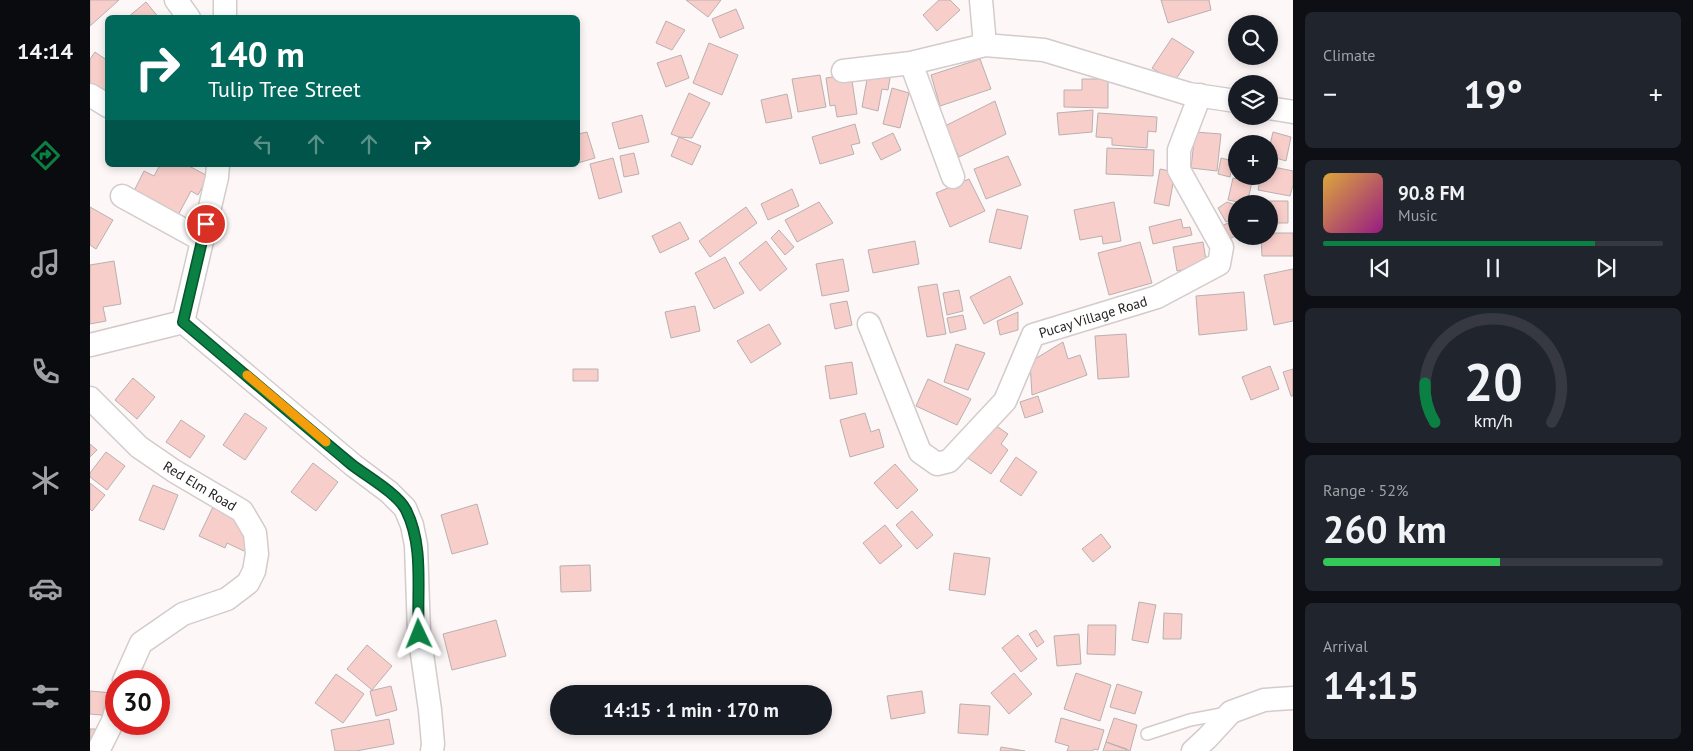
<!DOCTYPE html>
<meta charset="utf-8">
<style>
:root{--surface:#171b24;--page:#20242c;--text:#f1f3f6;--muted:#9ea1a6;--line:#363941;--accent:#0b8043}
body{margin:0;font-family:"PT Sans",sans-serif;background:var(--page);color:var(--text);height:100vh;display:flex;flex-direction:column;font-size:19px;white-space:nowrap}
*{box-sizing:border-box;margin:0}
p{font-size:16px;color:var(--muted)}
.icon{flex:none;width:28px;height:28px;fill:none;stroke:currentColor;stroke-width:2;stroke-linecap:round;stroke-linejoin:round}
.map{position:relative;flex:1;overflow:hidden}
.sheet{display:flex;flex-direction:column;gap:12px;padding:12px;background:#0d0f14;width:400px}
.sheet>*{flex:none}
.banner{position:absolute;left:15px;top:15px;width:475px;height:152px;border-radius:8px;box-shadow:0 2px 8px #0003;background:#00695c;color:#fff;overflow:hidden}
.controls{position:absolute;left:1138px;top:15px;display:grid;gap:10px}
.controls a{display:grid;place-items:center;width:50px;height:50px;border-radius:50%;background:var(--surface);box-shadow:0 2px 8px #0003;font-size:25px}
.speed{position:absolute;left:15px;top:670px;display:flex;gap:10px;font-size:25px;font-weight:700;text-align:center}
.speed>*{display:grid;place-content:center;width:65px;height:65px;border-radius:50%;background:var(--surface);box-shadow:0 2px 8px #0003;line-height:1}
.speed .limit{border:8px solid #d22;background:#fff;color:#111}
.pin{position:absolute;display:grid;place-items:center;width:42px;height:42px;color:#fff;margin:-21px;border:2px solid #fff;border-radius:50%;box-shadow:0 1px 5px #0007}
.me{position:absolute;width:55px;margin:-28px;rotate:358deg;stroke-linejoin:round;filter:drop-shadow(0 0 4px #0008)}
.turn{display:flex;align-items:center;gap:18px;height:105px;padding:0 20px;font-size:22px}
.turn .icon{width:65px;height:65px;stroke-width:2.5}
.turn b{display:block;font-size:35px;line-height:42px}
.lanes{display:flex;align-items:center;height:48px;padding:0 20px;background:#0003;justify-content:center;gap:25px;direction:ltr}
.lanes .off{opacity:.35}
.big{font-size:38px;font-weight:800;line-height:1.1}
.sheet .tile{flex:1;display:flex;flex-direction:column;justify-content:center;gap:8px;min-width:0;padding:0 18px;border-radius:8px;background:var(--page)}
.sheet .dial{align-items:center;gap:0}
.dial svg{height:130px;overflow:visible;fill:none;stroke:var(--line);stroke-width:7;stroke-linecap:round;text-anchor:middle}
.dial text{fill:var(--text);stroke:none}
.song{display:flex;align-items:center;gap:15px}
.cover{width:60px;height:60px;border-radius:8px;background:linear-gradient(135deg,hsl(40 70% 55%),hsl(310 70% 35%))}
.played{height:5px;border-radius:2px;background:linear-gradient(90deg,var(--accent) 80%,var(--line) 80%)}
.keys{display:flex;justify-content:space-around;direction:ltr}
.heat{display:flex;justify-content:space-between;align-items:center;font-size:28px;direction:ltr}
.charge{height:8px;border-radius:4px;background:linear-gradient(90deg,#34c759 52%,var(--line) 0)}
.trip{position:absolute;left:460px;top:685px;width:282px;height:50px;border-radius:25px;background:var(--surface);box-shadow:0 2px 8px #0003;font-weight:800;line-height:50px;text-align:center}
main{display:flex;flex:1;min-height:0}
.tab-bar{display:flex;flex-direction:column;width:90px;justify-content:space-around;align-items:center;background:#090b0e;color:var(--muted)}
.tab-bar .icon{width:35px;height:35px}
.tab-bar .selected{color:var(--accent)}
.tab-bar b{font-size:22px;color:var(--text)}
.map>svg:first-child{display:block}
.building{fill:#f8ceca;stroke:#b9b0af}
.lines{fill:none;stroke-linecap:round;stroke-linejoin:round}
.lane-casing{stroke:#d4cbcb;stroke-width:14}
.street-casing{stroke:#d4cbcb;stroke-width:25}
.lane{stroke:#fff;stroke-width:11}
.street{stroke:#fff;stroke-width:22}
.route-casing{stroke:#07532c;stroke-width:12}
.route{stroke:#0b8043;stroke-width:9}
.slow{stroke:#f59e0b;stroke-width:9}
.labels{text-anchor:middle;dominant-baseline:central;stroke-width:4;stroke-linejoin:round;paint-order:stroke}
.street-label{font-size:14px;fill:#252221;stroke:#fff}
</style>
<main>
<nav class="tab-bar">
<b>14:14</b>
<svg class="icon selected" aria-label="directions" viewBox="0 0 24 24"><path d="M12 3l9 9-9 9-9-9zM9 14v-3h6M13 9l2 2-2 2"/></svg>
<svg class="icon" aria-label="music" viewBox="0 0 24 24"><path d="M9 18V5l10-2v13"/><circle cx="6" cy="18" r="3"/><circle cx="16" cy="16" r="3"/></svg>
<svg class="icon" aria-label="phone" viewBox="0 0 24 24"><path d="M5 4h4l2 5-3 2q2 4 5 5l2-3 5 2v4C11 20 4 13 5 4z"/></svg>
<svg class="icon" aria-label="climate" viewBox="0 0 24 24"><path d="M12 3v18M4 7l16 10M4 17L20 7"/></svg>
<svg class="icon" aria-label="car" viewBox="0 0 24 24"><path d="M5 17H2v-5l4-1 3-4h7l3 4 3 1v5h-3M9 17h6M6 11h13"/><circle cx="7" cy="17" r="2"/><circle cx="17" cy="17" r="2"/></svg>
<svg class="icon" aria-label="filters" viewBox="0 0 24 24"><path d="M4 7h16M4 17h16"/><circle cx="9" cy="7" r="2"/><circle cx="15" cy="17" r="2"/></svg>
</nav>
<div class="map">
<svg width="1203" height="751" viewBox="0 0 1203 751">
<rect width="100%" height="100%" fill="#fef7f7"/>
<path class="building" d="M0 0H29L0 26Z
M596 0H631L618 17Z
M849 0H860L870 10 847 31 833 15Z
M1071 0H1119L1121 10 1078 23Z
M56 2 69 18H37Z
M646 9 654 28 630 38 622 19Z
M576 21 595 30 582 50 566 43Z
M1082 38 1104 52 1084 82 1062 68Z
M619 43 648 55 632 95 603 83Z
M5 52 18 61V95L0 83V59Z
M591 55 599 78 576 87 567 63Z
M890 59 901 89 850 106 841 75Z
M761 74 767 114 747 117 745 105 740 106 736 78Z
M778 74 800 78 798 90 792 89 788 111 772 107Z
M730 75 736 107 708 112 702 79Z
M992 79H1018V108L974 107V90H992Z
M802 88 819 93 810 128 793 124Z
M599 93 620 103 602 138 589 137 581 134Z
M697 94 702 118 676 123 671 100Z
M905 101 916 134 869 157 855 126Z
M1003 110 1002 132 969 135 967 113Z
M1008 113 1067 117 1066 132 1058 131 1057 148 1022 145V138L1006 137Z
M552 115 559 142 529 149 522 123Z
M765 124 770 143 761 145 764 154 730 164 722 137Z
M497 132 505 158 488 163V134Z
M1105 132 1131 134 1127 171 1101 168Z
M1183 132 1201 137 1196 161 1179 156V149Z
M803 133 811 150 791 160 782 143Z
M589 137 611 146 602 165 581 156Z
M1017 148 1064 150 1063 176 1016 174Z
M544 153 549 174 534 177 530 156Z
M918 156 931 185 896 199 884 169Z
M523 158 532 192 509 199 500 164Z
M1131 158 1143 161 1140 177 1128 174Z
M70 165H97L118 176 108 195 101 191 87 217 43 193 54 171 64 176Z
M1179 166 1203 171V185L1200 196 1168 190 1171 176H1179Z
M1070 169 1085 172 1079 206 1064 203Z
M1143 178 1162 182 1157 204 1138 200Z
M879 179 895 211 860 227 846 193Z
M702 189 709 206 678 220 671 204Z
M1171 201H1198V223H1179V204H1171Z
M729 202 743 223 707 242 695 220Z
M1024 202 1031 241 1013 244 1012 236 990 240 984 210Z
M1137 202 1146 205V219L1136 222 1128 208Z
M0 207 23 220 6 249 0 245Z
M656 207 667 223 620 257 609 241Z
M907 209 938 216 931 249 899 242Z
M1091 219 1093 228 1100 227 1102 235 1063 244 1059 227Z
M1146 220V236L1131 242 1126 228Z
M590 222 599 239 570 253 562 236Z
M689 230 704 247 695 255 681 238Z
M1179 233H1203V256H1172L1171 236H1179Z
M676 241 697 269 670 291 649 263Z
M825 241 829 264 783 273 778 250Z
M1050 242 1062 283 1019 295 1008 253Z
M1113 242 1117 266 1087 271 1083 247Z
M635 257 654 293 624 309 605 273Z
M753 259 759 291 732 296 726 264Z
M24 261 31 304 13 307 16 321 0 324V265Z
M1203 269V321L1184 325 1174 275Z
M920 276 933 304 894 324 880 297Z
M847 284 856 334 837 337 828 287Z
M869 290 873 311 857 315 853 293Z
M1154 292 1157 330 1109 335 1106 296Z
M757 301 762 325 745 329 740 304Z
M605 306 610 331 581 338 575 312Z
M928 312V330L910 335 907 321Z
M873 315 876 329 860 333 857 318Z
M679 324 691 344 661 363 647 341Z
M1036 334 1039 377 1008 379 1005 336Z
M973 342 978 359 990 355 997 375 942 395 940 362Z
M866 344 895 353 878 390 854 382Z
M762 362 767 394 740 399 735 366Z
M1180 366 1189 389 1161 400 1152 377Z
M483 369H508V381H483Z
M1203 369V396H1201L1193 372Z
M43 378 65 397 47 419 25 400Z
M838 379 881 399 867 425 826 406Z
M948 396 953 412 935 418 930 402Z
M155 413 177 428 155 460 133 445Z
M775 413 781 432 789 429 794 447 760 457 750 420Z
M91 420 115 436 100 458 76 442Z
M902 423 918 434 911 444 918 450 901 474 872 454Z
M0 444 7 450 0 457Z
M16 452 35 466 17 490 0 477V473Z
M926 457 947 472 931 496 910 481Z
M223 463 248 482 226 511 201 492Z
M805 464 828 490 807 509 784 483Z
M0 483 15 495 2 511 0 509Z
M63 485 88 495 74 530 49 520Z
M387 504 398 544 362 554 351 515Z
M123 507 149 520 146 525 163 534 154 551 137 543 135 548 109 536Z
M822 511 843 535 827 549 806 525Z
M795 525 812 546 790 564 773 543Z
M1011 534 1021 547 1003 562 992 549Z
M864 553 900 558 895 595 859 590Z
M500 565 501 591 471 592 470 566Z
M1049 602 1066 605 1058 643 1042 640Z
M1074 613 1092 614 1091 639H1073Z
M406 620 416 656 362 670 353 634Z
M998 625H1026L1025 655 997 654Z
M946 630 954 642 947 647 939 634Z
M989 634 991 664 967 666 964 636Z
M928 635 947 659 931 672 912 648Z
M277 645 302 666 282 690 257 669Z
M924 673 942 694 919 714 901 693Z
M986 673 1021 685 1010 721 974 709Z
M246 674 274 694 253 723 225 703Z
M1027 684 1052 692 1045 714 1020 707Z
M301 686 307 710 286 716 280 691Z
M0 691 23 693 21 716 0 714Z
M832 691 835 713 801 719 797 696Z
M870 704 900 706 898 735 868 733Z
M971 718 1014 730 1008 750 1004 749 1003 751H977L979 746 965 742Z
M1024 718 1047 725 1040 751 1016 742Z
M299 719 304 744 266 751H245L241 730Z
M0 729H6L3 751H0Z
M1016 742 1037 749V751H1013Z
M911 747 935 751H910Z"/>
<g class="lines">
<defs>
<path id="lane" d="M1057 734 1100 720 1137 713"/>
<path id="street" d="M86 0 99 18
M891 0 895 45
M135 18V0
M821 63 863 177
M753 71 821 63 895 45 954 50 1099 94 1146 101
M0 95 18 106
M1179 108 1203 112
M32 196 112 240
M93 322 263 465 299 492 315 508 322 525 326 545 329 633 340 710 343 744 342 751
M93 322 127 177 128 165
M779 324 830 452 847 464 859 461 915 401 943 335 1067 297 1129 264 1132 247 1089 170V150L1110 95
M0 345 93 322
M0 398 49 447 84 471 152 511 165 533 167 554 164 571 158 583 137 599 93 614 51 643 34 681
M8 751 23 721 26 710
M1103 751 1117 738 1141 712 1174 700 1203 698"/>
</defs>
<use href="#lane" class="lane-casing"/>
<use href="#street" class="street-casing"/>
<use href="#lane" class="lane"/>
<use href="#street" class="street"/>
</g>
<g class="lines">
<defs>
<path id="route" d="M116 224 93 322C149 369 204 417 261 464 276 476 307 493 316 510 335 548 326 593 329 634"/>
</defs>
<use href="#route" class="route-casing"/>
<use href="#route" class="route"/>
<path class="slow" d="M157 375 236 442"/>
</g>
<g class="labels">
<g class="street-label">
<text transform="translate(1003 317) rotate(-17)">Pucay Village Road</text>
<text transform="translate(110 486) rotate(31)">Red Elm Road</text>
</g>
</g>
</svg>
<div class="controls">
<a><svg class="icon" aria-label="search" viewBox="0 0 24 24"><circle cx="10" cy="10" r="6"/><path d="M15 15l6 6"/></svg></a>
<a><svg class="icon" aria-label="layers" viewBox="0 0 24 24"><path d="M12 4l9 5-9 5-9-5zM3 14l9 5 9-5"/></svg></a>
<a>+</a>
<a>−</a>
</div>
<div class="speed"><div class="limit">30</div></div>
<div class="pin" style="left:116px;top:224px;background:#d93025"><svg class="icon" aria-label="arrive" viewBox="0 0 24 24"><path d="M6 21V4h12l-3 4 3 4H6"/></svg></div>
<svg class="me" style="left:329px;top:634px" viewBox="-20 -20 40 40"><path d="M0-17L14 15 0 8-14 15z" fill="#0b8043" stroke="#fff" stroke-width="4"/></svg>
<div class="trip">14:15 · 1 min · 170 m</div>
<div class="banner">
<div class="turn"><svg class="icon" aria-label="right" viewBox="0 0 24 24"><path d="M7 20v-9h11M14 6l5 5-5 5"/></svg><div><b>140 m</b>Tulip Tree Street</div></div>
<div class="lanes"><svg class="icon off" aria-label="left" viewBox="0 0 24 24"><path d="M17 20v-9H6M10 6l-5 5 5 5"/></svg><svg class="icon off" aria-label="ahead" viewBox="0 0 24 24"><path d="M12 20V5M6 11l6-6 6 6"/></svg><svg class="icon off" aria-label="ahead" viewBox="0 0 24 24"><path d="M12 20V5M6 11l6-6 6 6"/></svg><svg class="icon" aria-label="right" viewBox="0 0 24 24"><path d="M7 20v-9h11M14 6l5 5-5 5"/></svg></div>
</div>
</div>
<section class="sheet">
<div class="tile"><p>Climate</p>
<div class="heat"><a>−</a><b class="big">19°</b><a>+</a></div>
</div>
<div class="tile">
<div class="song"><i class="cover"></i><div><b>90.8 FM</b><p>Music</p></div></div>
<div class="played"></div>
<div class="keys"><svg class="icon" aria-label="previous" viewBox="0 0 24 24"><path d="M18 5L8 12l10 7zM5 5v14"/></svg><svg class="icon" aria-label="pause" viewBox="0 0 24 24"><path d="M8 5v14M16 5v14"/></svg><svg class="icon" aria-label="next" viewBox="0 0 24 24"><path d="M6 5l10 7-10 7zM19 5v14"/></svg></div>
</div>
<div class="tile dial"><svg viewBox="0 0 100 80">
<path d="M14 69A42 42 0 1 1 86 69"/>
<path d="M14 69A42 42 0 0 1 8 45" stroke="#0b8043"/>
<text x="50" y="56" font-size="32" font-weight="700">20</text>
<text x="50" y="72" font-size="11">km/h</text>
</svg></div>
<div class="tile"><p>Range · 52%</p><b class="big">260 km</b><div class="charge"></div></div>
<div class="tile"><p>Arrival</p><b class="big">14:15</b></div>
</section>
</main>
